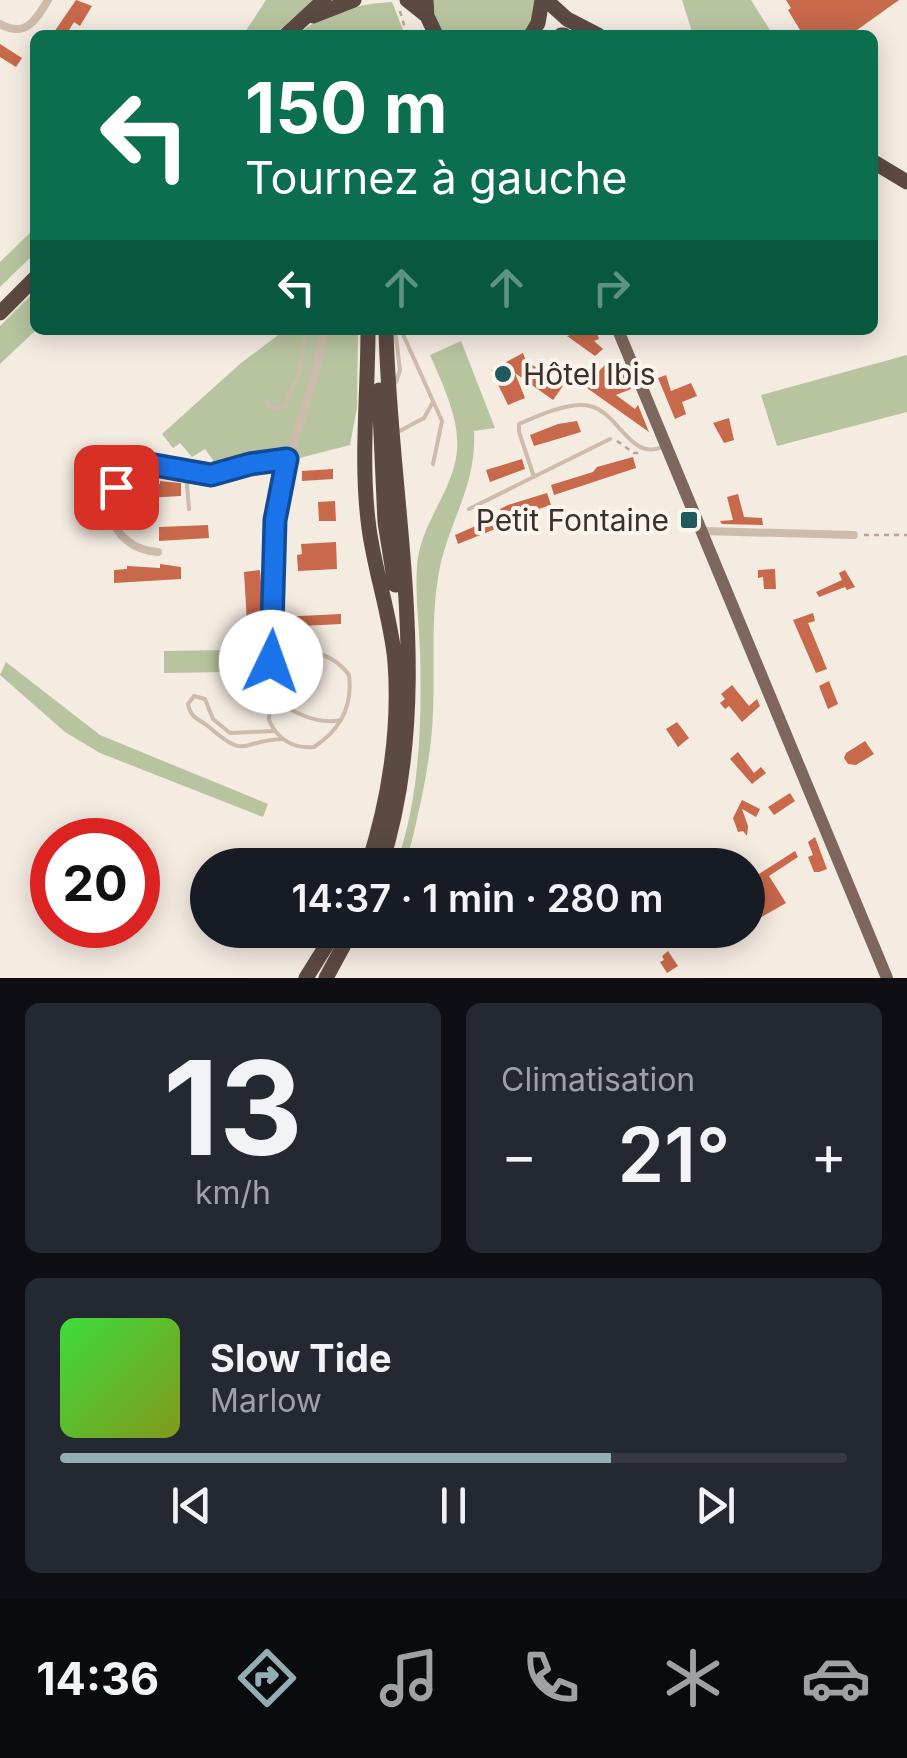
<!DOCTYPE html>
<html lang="fr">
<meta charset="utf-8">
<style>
:root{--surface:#171b24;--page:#242831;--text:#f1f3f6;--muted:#9ea1a6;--line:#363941;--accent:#92aeb2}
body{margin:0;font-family:Inter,sans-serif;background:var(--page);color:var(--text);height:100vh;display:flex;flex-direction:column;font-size:38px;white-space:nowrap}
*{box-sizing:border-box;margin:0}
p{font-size:32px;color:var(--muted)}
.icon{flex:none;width:55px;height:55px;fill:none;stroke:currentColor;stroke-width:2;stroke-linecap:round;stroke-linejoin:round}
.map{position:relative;height:978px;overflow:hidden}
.panel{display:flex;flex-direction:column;gap:25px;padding:25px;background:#0d0f14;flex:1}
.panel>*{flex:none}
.top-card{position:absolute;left:30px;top:30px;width:848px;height:305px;border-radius:15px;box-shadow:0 5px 25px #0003;background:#0b6e4f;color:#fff;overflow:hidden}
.speed{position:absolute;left:30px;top:818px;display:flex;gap:20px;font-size:50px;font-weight:700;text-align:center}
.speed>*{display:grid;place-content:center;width:130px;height:130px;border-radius:50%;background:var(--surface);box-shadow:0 5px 25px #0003;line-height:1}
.speed .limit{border:15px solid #d22;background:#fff;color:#111}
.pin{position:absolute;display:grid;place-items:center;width:85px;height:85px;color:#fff;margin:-42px;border-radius:20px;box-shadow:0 5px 15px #0006}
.me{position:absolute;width:110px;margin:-55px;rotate:3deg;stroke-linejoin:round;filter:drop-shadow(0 0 8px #0008)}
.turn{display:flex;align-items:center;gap:35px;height:210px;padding:0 50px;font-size:45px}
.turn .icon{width:130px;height:130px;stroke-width:2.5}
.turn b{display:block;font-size:70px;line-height:85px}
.lanes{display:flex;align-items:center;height:95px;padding:0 50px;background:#0003;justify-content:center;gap:50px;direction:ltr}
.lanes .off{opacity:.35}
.big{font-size:75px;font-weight:600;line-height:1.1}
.panel .widget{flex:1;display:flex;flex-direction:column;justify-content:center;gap:15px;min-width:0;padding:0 35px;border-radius:15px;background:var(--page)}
.panel .dial{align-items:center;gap:0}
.dial b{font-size:130px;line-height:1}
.song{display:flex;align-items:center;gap:30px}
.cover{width:120px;height:120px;border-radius:15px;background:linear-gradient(135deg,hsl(120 70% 55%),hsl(70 70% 35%))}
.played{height:10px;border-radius:5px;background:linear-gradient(90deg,var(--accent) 70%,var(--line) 70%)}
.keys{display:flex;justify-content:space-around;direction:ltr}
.heat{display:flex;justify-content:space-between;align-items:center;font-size:55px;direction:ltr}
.panel .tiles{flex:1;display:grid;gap:25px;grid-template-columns:1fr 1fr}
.widget:last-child{grid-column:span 2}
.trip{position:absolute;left:190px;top:848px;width:575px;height:100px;border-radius:50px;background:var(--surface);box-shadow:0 5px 25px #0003;font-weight:600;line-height:100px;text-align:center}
.tab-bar{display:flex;height:160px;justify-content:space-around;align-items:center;background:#090b0e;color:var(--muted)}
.tab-bar .icon{width:70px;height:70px}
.tab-bar .active{color:var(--accent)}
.tab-bar b{font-size:45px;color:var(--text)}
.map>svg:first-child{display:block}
.green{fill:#b8c4a0}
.building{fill:#c8694b}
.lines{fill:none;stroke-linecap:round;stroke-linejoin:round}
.path{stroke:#b9a596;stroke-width:2.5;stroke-dasharray:5 5;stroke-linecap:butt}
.lane{stroke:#cdbbac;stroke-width:4}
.street{stroke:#cdbbac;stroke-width:8}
.primary{stroke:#7d675c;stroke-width:12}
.highway{stroke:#5c4a42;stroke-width:15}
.route-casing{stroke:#114b97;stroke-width:25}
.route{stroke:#1a73e8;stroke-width:18}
.poi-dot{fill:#1f5a5e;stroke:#fbf5ee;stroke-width:4}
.labels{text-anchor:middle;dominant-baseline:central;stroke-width:8;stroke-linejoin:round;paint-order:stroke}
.poi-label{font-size:30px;fill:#3b302b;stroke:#fbf5ee;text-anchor:start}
</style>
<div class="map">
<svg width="907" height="978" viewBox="0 0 907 978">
<rect width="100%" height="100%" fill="#f4ebe1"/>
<path class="green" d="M266 0H314L274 35H243Z
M433 0H535L531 20 523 35H445L435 18Z
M682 0H751L773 35H693Z
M392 2 405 35H297C325 12 357 4 392 2Z
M35 228V253L0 287V262Z
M35 291 36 330 0 364V326Z
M285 330H358L357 408 350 445 292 460 276 448 258 461 213 473V460L205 449 192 457 180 443 173 448 162 434 241 363Z
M461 341 495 428 474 431C477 489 446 524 438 578 430 627 436 680 432 730 428 776 417 820 406 865H396C420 798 422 722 420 651 419 624 415 595 417 567 419 525 453 492 457 451 460 419 442 383 430 355Z
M907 355V412L777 446 761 395Z
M229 650V672L164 673V651Z
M6 662 100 735 268 804 263 817 100 753 65 732 0 675Z"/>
<path class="building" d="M76 0 92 6 80 26 74 22 66 35H52Z
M786 0H899L850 35H803L788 10 791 8Z
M0 44 22 58 16 67 0 57Z
M587 330H596L599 339 594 341 603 349 595 356 567 336Z
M523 353 528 366 531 364 563 386 553 400 515 373 525 398 508 405 491 370Z
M606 364 613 372 621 365 631 389 616 395 635 409 638 405 649 432 577 381 584 371 593 377Z
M666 375 671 391 691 383 697 396 682 402 686 414 675 419 658 378Z
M729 418 734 440 724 443 713 423Z
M577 421 581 432 534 446 530 435 558 424Z
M633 457 636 468 554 495 551 485 593 472 597 467Z
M522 459 525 469 490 482 486 470Z
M333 469V479L302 481V471Z
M160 481 181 483V496L128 499V486L160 484Z
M547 493 551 505 504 520 505 525 458 544 455 535 478 525 477 522 483 518 501 512 500 509 508 505Z
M738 494 744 517 762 518 763 525 722 524 720 521 733 520 727 497Z
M335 501 336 521H319L318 502Z
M208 525 209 538 159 541V527Z
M336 542 337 569 298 571 297 555 302 554 301 544Z
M160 564 181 567V579L114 583V570L127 569V566L160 568Z
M775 569 776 589H764L763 577 758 578V570Z
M260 570 264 621 247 622 244 572Z
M845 570 855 587 847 590 845 587 819 597 816 592 842 580 839 573Z
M813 613 815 621 808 623 827 669 816 673 793 620Z
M341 614V624L281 627 280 617Z
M251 644 253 683 232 684 230 646Z
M829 681 838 704 828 709 819 686Z
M732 685 749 706 757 699 760 706 742 722 729 706 725 709 720 703 725 699 721 694Z
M677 722 689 738 678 747 666 729Z
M865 741 874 754 856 765 848 764 844 758 846 753Z
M738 752 754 773 761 767 766 773 752 784 730 759Z
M790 793 795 801 774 815 768 807Z
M742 800 760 809 756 817 742 809 748 826 747 836 743 831 738 832 733 818Z
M815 837 827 869 819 872H814L808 857 813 855 808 842Z
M795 851 798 857 769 876 786 903 758 919 748 903V881Z
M668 951 678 966 667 973 660 962 664 960 662 956Z"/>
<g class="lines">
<path class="path" d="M400 11 407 35
M617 441 634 453H639
M864 535H907"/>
<path class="lane" d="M395 330 400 370 396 382
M401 330 442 421 433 464
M266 402 273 409 285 406 299 373 306 330
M396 433 424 418 433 402
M186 473 189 509
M534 477 519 432V424C537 416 570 401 590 406 619 413 630 461 662 447
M469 509 610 439
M273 651C304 650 330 649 349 675 353 706 340 730 314 747 293 749 277 739 269 720L278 503
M272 667C273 674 272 685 275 692 284 713 321 725 341 720
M273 731 230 733 213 719 205 699 194 696 188 704C191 719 198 718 209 727 247 760 239 741 282 739"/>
<path class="street" d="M0 24C26 38 35 21 48 0
M278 500C290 441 316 389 324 330
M702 531 854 535
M158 552C107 549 92 488 136 467 161 456 186 476 212 475 225 474 236 467 249 464 261 462 274 461 287 459"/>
<path class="primary" d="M618 330 887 978"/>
<path class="highway" d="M407 0 427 16
M426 0 427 16 436 35
M546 0 567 19 598 35
M313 16 354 0
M286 35 324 0
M531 35 538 23 542 0
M561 35H564
M872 161 907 182
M0 313 35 278
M368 330C368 396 360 462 369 528 375 573 391 617 395 662 400 729 389 801 368 865
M379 390 385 522 395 585
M381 865C437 693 390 507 386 330
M306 978 336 930
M326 978 352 930"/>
</g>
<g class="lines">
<defs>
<path id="route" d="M116 487 136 467 149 464 211 475 250 464 287 459 275 520 271 662"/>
</defs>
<use href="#route" class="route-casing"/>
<use href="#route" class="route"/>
</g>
<g class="poi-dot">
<circle cx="503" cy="374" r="10"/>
<rect x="679" y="510" width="20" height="20" rx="5"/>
</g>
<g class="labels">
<g class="poi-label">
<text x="523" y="374">Hôtel Ibis</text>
<text x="669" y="520" text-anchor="end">Petit Fontaine</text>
</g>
</g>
</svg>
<div class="speed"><div class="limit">20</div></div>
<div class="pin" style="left:116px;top:487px;background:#d93025"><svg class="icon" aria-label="arrive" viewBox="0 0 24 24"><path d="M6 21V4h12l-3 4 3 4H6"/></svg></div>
<svg class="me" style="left:271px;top:662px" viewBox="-20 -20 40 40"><circle r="19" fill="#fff"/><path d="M0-13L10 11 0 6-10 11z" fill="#1a73e8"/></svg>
<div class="trip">14:37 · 1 min · 280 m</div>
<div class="top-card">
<div class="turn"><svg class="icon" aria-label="left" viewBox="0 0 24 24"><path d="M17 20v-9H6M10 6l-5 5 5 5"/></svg><div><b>150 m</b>Tournez à gauche</div></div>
<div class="lanes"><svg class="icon" aria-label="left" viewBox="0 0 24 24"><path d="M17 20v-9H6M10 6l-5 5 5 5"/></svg><svg class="icon off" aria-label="ahead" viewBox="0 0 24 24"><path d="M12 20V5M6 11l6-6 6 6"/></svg><svg class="icon off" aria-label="ahead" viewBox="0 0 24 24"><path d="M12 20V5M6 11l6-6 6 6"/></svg><svg class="icon off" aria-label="right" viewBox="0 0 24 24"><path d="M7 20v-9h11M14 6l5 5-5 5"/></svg></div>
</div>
</div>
<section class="panel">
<div class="tiles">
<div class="widget dial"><b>13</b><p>km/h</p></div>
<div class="widget"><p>Climatisation</p>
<div class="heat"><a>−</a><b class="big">21°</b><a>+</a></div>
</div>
<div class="widget">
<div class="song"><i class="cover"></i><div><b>Slow Tide</b><p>Marlow</p></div></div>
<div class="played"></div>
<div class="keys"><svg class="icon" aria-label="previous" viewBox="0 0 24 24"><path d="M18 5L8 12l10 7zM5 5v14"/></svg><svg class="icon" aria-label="pause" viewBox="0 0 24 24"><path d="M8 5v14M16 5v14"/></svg><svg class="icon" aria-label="next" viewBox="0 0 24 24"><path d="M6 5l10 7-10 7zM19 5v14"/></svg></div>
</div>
</div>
</section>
<nav class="tab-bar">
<b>14:36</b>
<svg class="icon active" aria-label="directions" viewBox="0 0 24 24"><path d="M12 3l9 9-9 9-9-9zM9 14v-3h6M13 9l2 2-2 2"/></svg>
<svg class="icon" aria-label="music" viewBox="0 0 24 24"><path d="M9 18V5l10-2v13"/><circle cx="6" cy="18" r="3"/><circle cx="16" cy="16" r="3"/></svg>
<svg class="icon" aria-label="phone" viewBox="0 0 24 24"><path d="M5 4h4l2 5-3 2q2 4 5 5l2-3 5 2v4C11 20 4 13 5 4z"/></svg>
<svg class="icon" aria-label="climate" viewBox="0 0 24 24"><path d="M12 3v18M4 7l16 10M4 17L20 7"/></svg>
<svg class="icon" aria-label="car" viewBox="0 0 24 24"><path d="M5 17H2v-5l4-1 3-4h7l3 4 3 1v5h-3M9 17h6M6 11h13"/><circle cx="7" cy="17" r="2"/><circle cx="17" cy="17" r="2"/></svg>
</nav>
